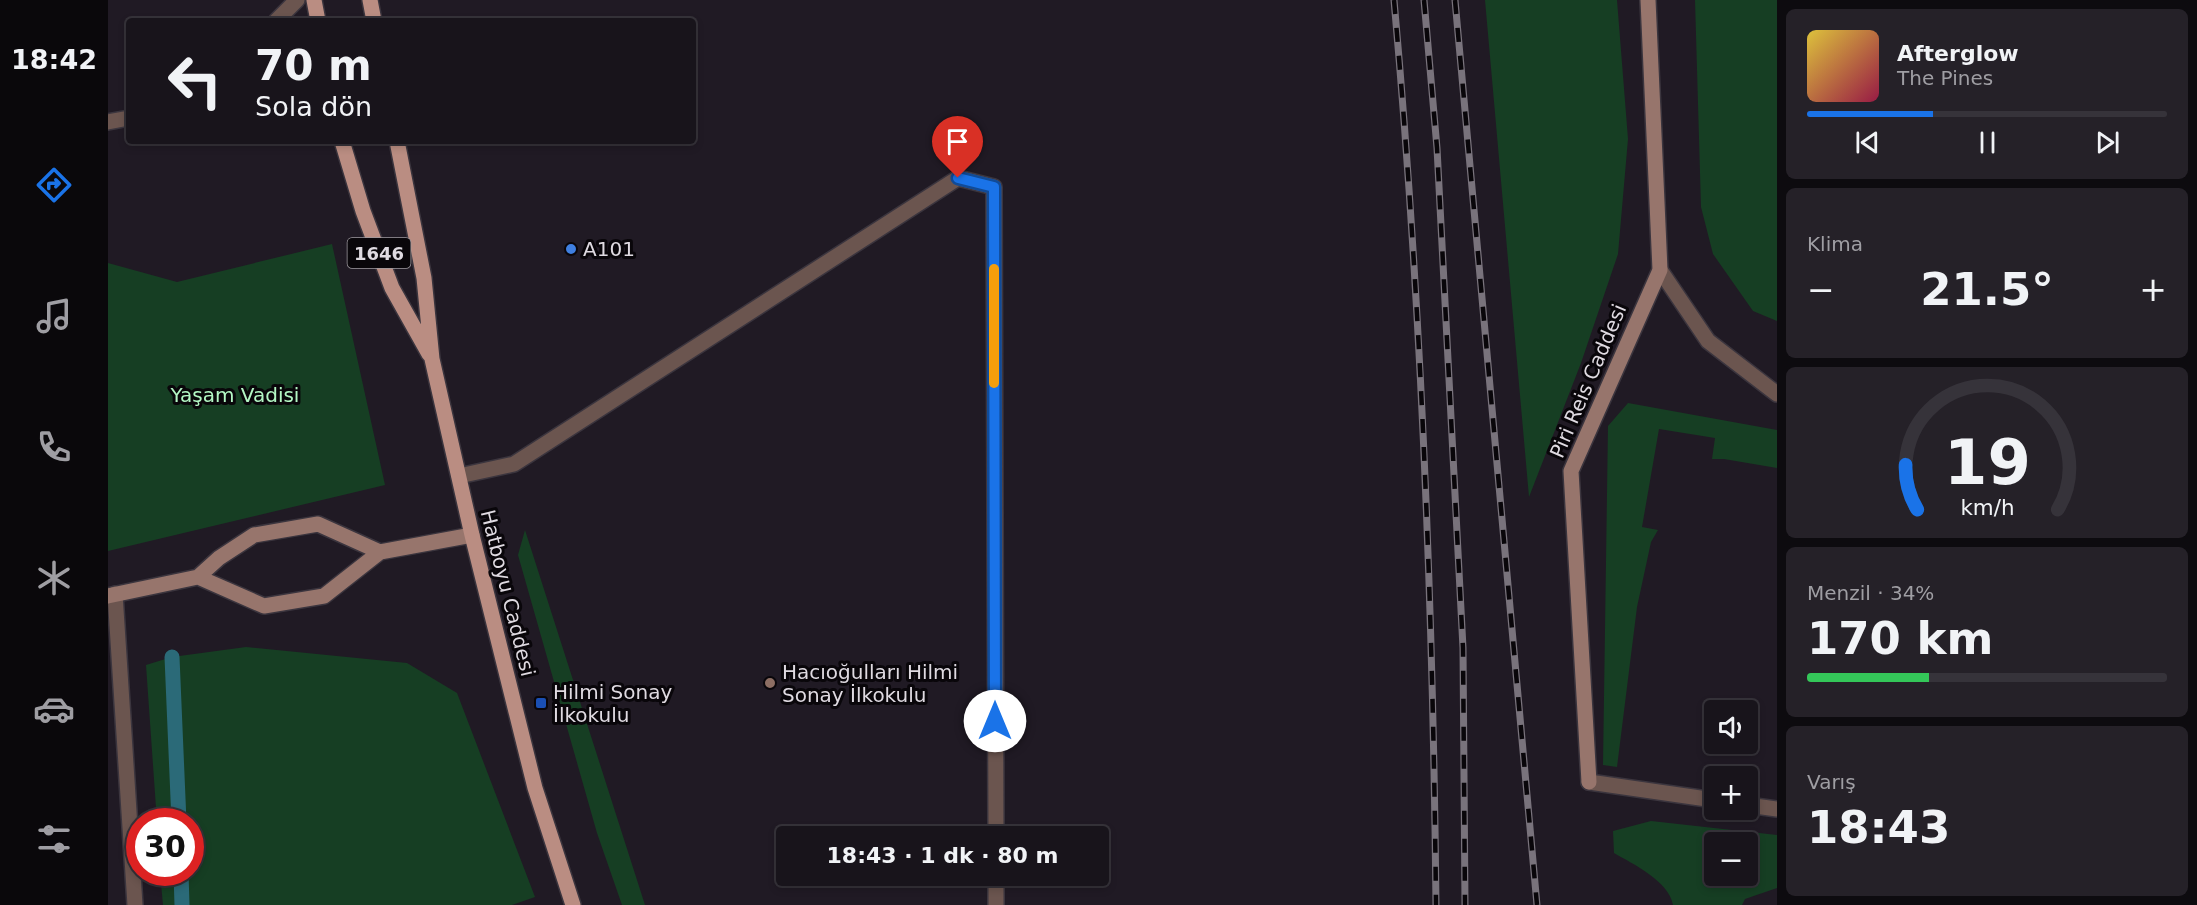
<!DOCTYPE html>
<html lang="tr">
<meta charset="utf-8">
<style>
:root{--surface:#18141b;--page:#252128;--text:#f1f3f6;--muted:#9f9ea3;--line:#36333a;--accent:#1a73e8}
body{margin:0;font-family:"DejaVu Sans",sans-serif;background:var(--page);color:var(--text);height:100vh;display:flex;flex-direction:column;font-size:22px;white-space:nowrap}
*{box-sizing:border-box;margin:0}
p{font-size:20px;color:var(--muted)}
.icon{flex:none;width:33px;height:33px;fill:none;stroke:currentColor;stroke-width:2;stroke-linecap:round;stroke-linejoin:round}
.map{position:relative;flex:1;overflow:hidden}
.panel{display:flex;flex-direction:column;gap:9px;padding:9px;background:#0d0b0f;width:420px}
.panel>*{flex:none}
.guide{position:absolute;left:18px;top:18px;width:570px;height:126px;border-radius:6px;box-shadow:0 3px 9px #0003,0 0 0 2px var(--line);background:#18141b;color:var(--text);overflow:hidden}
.buttons{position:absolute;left:1596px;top:700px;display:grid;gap:12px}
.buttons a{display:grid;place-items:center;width:54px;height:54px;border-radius:6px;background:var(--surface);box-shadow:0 3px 9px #0003,0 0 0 2px var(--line);font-size:30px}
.speed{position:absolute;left:18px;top:808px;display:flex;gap:12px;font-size:30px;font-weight:700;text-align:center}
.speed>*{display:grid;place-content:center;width:78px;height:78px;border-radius:50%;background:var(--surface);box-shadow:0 3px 9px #0003,0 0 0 2px var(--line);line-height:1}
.speed .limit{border:9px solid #d22;background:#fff;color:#111}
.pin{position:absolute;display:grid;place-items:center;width:51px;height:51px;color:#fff;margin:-62px -26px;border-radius:50% 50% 50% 0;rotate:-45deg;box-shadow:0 0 6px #0007}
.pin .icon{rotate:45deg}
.me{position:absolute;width:66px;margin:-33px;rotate:0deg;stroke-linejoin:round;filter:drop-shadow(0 0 4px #0008)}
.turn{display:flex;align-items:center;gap:21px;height:126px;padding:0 30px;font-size:27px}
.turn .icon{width:78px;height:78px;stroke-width:2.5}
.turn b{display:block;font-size:42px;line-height:51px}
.big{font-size:45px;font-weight:600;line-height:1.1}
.panel .tile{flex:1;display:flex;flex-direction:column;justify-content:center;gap:9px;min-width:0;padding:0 21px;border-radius:9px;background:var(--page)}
.panel .dial{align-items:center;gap:0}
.dial svg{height:156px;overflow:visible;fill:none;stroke:var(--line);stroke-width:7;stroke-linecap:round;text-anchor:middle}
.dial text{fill:var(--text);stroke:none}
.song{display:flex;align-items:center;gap:18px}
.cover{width:72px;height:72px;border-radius:9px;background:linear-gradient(135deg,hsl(50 70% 55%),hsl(340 70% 35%))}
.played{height:6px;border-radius:3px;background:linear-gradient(90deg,var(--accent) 35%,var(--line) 35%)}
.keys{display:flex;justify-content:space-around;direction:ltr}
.heat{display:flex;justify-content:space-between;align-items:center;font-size:33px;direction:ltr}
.charge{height:9px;border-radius:4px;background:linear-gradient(90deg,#34c759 34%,var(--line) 0)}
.trip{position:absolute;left:668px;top:826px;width:333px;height:60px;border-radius:6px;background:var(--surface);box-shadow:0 3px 9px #0003,0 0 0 2px var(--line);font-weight:600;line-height:60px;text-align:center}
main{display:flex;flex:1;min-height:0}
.tab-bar{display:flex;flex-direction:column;width:108px;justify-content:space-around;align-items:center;background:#0a080b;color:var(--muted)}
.tab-bar .icon{width:42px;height:42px}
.tab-bar .on{color:var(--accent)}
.tab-bar b{font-size:27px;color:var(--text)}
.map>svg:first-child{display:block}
.green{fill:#163e23;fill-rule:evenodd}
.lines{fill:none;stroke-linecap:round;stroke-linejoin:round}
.stream{stroke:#2b6a78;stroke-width:15}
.lane-casing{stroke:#3b353e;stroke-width:18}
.street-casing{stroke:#3b353e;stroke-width:18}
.secondary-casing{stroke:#3b353e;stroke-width:18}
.primary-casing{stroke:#3b353e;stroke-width:18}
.lane{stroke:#6b554f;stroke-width:15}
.street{stroke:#6b554f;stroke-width:15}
.secondary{stroke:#97756c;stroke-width:15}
.primary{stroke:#ba8d82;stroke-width:15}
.rail-casing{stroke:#79737c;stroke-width:7}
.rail{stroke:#09060a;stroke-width:4.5;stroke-dasharray:14;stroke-linecap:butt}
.route-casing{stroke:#114b97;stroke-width:15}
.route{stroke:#1a73e8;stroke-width:10}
.slow{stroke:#f59e0b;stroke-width:10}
.shop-dot{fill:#3f7fe0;stroke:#09060a;stroke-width:2}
.education-dot{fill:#8d6e63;stroke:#09060a;stroke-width:2}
.transit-dot{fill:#1a4fb4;stroke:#09060a;stroke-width:2}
.labels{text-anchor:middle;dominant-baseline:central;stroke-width:6;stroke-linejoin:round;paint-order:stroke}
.shield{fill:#09060a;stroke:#9f9aa0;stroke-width:1.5}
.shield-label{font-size:18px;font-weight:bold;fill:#dfdae1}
.poi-label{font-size:20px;fill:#dfdae1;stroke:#09060a;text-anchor:start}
.street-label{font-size:20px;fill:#dfdae1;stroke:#09060a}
.park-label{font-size:20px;fill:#b3f7c4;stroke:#09060a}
</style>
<main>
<nav class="tab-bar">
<b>18:42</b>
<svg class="icon on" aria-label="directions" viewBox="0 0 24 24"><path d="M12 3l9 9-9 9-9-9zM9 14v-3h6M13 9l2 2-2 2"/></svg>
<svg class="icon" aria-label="music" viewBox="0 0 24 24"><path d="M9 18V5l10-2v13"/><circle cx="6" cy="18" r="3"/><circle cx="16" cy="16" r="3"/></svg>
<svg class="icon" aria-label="phone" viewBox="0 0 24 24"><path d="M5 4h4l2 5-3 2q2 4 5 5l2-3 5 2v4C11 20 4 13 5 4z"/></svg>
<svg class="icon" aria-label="climate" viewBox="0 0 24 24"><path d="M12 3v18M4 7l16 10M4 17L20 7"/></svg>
<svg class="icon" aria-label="car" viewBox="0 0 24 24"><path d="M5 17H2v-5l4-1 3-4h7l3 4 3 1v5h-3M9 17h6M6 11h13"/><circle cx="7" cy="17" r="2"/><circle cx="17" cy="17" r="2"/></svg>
<svg class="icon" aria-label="filters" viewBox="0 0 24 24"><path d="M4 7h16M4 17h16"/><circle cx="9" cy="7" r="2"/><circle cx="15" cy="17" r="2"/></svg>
</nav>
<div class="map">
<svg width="1669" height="905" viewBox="0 0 1669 905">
<rect width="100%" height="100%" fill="#201a24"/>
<path class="green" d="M1377 0H1509L1520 139 1510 254 1473 363 1421 497Z
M1587 0H1669V321L1645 311 1605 254 1593 207Z
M224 244 277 485 0 551V263L69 282Z
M1520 403 1669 430V468L1616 459H1604L1607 438 1551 429 1534 527 1550 530 1543 542 1529 607 1509 767 1495 765 1500 426Z
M417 530 537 905H514L489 833 410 555Z
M138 647 299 663 349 693 427 897 404 905H55L52 873H82V822H49L38 665 64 657Z
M1543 821 1669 835V888L1637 899 1634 905H1565C1561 881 1525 864 1506 853L1505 831ZM1606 843H1640V876H1606Z"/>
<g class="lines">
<path class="stream" d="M64 657 71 822
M73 873 74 905"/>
<defs>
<path id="lane" d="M168 21 189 0
M0 122 21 118"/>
<path id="street" d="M1552 270 1600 341 1669 394
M351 476 406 464 850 178 886 187 888 837
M7 594 27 905
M1481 782 1606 800
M1640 805 1669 809
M888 876V905"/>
<path id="secondary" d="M90 577 111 558 146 535 210 524 272 552
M0 596 90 577 156 606 216 596 272 552 364 535
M1481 782 1463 471 1552 270 1540 0"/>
<path id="primary" d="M206 0 210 21
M262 0 266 21
M234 141 255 211 284 288 321 354
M289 141 316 278 324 359 364 535 427 788 465 905"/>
</defs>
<use href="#lane" class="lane-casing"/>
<use href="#street" class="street-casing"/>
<use href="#secondary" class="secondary-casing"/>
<use href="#primary" class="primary-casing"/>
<use href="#lane" class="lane"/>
<use href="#street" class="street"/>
<use href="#secondary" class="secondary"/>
<use href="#primary" class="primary"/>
<defs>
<path id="rail" d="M1286 0C1313 301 1325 603 1328 905
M1316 0 1329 148 1355 648 1357 905
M1347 0 1429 905"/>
</defs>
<use href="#rail" class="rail-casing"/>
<use href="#rail" class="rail"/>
</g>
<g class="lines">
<defs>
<path id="route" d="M850 178 886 187 887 721"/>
</defs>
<use href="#route" class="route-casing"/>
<use href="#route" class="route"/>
<path class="slow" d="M886 269V383"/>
</g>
<circle class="shop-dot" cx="463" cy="249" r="6"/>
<circle class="education-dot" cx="662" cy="683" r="6"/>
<rect class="transit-dot" x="427" y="697" width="12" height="12" rx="3"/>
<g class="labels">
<rect class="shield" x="239.5" y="238" width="63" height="30" rx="4.5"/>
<g class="shield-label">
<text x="271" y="253">1646</text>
</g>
<g class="poi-label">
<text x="475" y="249">A101</text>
<text x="674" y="672">Hacıoğulları Hilmi<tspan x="674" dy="23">Sonay İlkokulu</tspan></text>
<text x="445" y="692">Hilmi Sonay<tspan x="445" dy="23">İlkokulu</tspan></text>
</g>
<g class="street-label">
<text transform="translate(1480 381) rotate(-67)">Piri Reis Caddesi</text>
<text transform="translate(400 593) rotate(76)">Hatboyu Caddesi</text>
</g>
<g class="park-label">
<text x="127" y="395">Yaşam Vadisi</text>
</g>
</g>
</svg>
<div class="buttons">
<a><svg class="icon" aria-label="sound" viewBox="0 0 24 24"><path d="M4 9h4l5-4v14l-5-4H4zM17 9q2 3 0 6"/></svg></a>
<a>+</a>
<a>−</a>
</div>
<div class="speed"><div class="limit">30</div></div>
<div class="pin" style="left:850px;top:178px;background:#d93025"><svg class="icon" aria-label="arrive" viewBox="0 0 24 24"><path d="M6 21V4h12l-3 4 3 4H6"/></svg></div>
<svg class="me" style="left:887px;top:721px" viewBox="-20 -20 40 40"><circle r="19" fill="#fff"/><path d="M0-13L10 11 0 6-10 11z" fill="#1a73e8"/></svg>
<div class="trip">18:43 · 1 dk · 80 m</div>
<div class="guide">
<div class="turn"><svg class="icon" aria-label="left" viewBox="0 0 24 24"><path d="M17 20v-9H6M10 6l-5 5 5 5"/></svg><div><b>70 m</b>Sola dön</div></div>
</div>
</div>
<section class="panel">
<div class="tile">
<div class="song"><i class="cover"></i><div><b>Afterglow</b><p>The Pines</p></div></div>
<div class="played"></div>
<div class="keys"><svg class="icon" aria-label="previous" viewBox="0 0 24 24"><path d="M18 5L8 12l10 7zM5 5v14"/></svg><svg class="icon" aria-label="pause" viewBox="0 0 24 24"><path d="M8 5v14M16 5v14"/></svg><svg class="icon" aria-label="next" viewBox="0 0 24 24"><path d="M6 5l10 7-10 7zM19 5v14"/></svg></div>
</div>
<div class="tile"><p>Klima</p>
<div class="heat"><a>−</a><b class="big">21.5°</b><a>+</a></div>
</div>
<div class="tile dial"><svg viewBox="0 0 100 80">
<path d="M14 69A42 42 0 1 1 86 69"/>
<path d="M14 69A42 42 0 0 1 8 46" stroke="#1a73e8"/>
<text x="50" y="56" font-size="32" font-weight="700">19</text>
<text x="50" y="72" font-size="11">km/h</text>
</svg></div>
<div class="tile"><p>Menzil · 34%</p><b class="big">170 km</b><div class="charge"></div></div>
<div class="tile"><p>Varış</p><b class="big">18:43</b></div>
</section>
</main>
